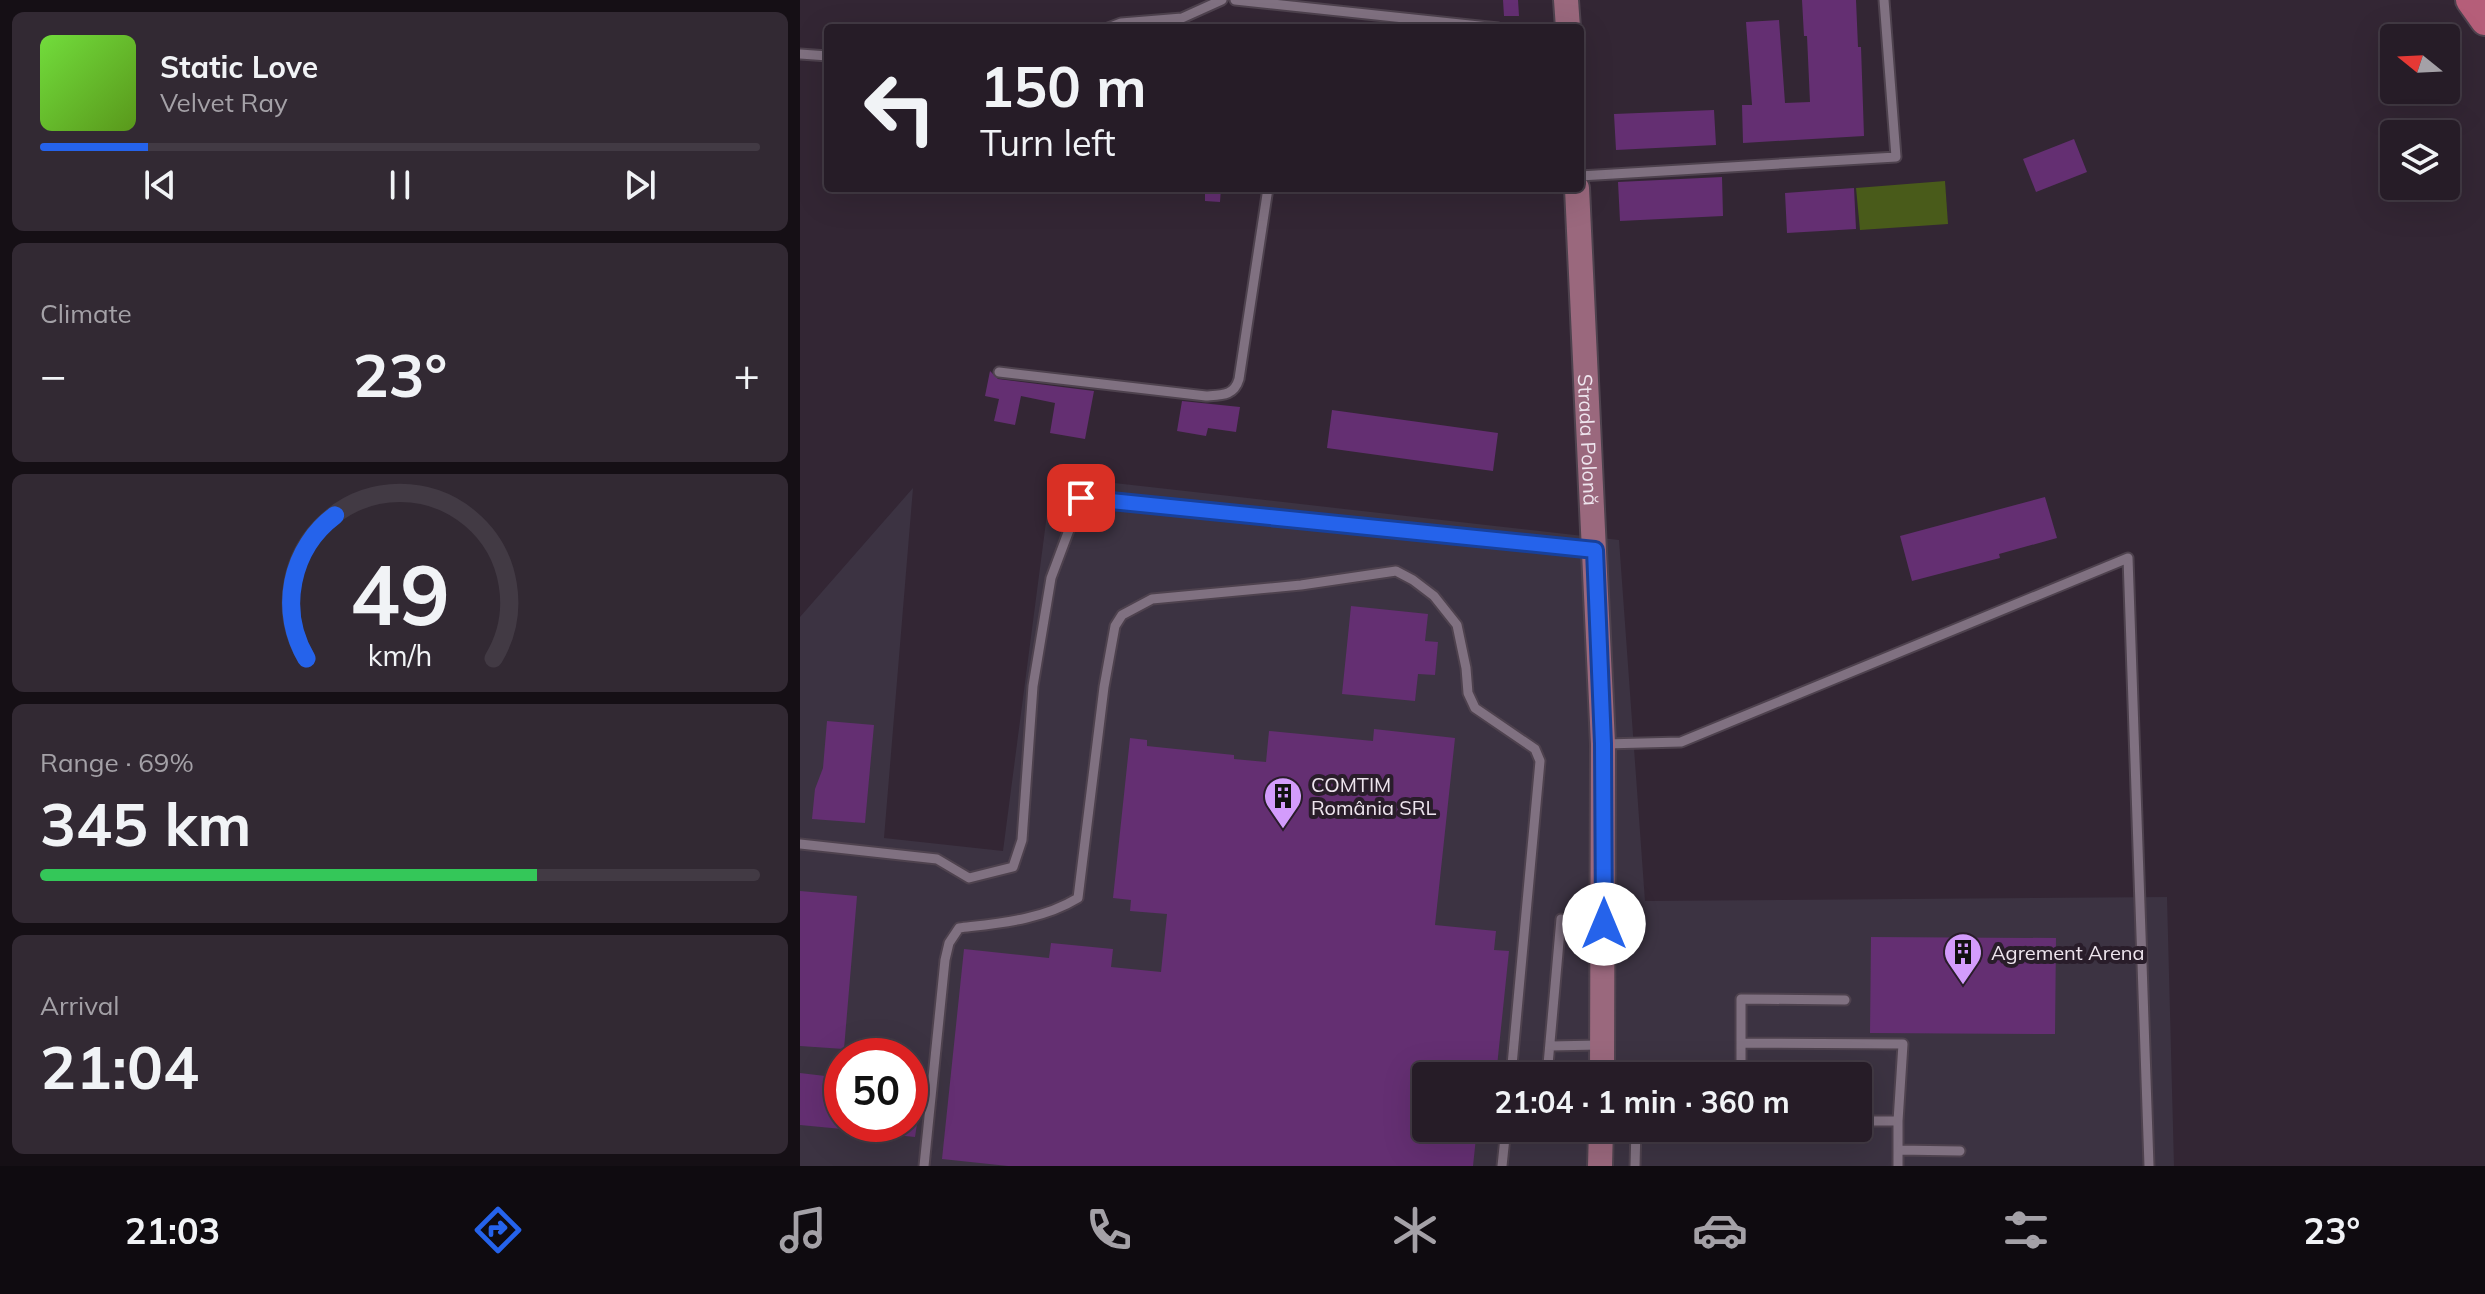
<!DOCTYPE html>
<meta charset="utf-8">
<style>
:root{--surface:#261c27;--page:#322933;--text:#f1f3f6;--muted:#a4a1a7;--line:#423a44;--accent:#2563eb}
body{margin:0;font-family:Mulish,sans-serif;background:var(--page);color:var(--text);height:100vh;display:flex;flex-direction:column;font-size:30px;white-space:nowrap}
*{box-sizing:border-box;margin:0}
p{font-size:26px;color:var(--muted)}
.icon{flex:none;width:44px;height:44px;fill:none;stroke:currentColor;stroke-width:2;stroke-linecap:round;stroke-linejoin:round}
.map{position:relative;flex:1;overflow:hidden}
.sheet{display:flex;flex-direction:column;gap:12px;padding:12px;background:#150f15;width:800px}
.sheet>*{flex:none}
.banner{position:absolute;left:24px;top:24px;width:760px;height:168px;border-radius:8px;box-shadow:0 8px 32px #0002,0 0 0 2px var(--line);background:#261c27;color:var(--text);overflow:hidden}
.needle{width:52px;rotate:288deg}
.controls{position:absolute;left:1580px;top:24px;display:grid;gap:16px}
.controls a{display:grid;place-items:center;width:80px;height:80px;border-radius:8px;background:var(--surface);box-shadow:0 8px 32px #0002,0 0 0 2px var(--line);font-size:40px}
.speed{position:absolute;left:24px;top:1038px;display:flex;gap:16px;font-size:40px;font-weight:700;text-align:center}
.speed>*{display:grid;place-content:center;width:104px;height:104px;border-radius:50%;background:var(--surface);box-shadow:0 8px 32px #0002,0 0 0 2px var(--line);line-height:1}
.speed .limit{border:12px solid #d22;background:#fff;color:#111}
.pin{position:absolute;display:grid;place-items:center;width:68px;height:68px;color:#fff;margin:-34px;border-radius:16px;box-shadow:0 4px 12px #0006}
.me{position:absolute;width:88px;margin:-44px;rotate:0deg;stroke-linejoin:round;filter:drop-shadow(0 0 6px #0008)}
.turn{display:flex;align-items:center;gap:28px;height:168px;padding:0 24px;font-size:36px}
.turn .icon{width:104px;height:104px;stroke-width:2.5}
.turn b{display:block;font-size:56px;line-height:68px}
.big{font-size:60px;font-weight:700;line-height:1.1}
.sheet .tile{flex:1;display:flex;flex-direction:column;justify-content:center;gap:12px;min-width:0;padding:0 28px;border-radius:12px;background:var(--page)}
.sheet .dial{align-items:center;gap:0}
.dial svg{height:208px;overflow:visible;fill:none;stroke:var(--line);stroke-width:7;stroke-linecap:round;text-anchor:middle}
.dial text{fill:var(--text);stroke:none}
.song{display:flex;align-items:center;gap:24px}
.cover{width:96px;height:96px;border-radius:12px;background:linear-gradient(135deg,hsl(100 70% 55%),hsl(90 70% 35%))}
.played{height:8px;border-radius:4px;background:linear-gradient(90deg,var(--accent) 15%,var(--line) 15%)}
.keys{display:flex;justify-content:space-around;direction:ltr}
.heat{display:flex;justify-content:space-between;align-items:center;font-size:44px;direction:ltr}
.charge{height:12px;border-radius:6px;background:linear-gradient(90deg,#34c759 69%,var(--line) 0)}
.trip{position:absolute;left:612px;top:1062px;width:460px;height:80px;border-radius:8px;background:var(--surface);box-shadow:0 8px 32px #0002,0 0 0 2px var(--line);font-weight:700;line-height:80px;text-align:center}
.menu{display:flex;height:128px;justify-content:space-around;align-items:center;background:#0f0b10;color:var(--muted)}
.menu .icon{width:56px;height:56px}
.menu .current{color:var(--accent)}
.menu b{font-size:36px;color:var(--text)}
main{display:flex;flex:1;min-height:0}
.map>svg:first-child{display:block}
.industrial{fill:#3c3342;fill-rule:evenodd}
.green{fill:#495b1a}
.building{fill:#642f72}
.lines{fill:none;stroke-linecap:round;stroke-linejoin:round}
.lane-casing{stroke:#4e424e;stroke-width:13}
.secondary-casing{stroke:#4e424e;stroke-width:28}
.primary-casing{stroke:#4e424e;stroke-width:32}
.lane{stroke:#807181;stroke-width:9}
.secondary{stroke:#9a687d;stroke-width:24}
.primary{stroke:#b55e79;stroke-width:28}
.route-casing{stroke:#184099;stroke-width:20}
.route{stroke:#2563eb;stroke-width:14}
.labels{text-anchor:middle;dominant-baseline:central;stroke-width:8;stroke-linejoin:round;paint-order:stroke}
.street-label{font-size:20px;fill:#eee5ee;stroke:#291d2a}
.poi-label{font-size:20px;fill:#eee5ee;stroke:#291d2a;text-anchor:start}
</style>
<main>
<section class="sheet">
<div class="tile">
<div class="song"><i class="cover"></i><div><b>Static Love</b><p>Velvet Ray</p></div></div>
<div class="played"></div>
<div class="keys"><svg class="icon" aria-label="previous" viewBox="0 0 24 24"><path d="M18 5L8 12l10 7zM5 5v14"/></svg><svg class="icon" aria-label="pause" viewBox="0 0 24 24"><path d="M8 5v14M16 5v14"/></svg><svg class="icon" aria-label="next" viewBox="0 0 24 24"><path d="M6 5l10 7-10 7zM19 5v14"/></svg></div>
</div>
<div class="tile"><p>Climate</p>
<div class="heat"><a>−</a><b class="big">23°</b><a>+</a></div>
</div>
<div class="tile dial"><svg viewBox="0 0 100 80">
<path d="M14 69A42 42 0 1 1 86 69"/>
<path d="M14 69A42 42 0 0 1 25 14" stroke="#2563eb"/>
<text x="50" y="56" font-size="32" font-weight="700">49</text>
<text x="50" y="72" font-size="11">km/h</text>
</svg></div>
<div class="tile"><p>Range · 69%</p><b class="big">345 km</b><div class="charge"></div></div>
<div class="tile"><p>Arrival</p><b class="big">21:04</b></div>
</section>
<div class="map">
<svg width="1685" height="1166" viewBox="0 0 1685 1166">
<rect width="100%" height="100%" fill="#332634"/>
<path class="industrial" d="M252 476 819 540 845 901 1367 897 1374 1166H0V617L113 488 84 838 203 851ZM42 1056H110V1124H42ZM626 1076H1058V1128H626Z"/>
<path class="green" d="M1145 181 1148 224 1060 230 1056 188Z"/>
<path class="building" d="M703 0H718L719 16H704Z
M1002 0H1056L1058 47H1061L1064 136 943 143 942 105H952L946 22 979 20 985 103 1010 102 1007 36H1004Z
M914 110 916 145 816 150 814 114Z
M1274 139 1287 172 1236 192 1223 159Z
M922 177 923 216 820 221 818 182Z
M405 188H421L420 202 405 201Z
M1054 188 1056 229 987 233 985 193Z
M190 371 198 379 294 391 285 439 250 433 255 403 221 396 215 425 194 421 199 399 185 396Z
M382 401 440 407 436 432 408 428 406 436 377 431Z
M532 410 698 433 693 471 527 448Z
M1245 497 1257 538 1199 554 1200 558 1112 581 1100 536Z
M551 606 628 614 625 641 638 642 635 675 618 674 615 701 542 694Z
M27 721 74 725 65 823 12 819 15 789 23 768Z
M574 729 655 738 635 925 696 931 694 950 709 951 696 1076H626V1128H677L673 1166H208L142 1159 164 949 249 958 251 943 313 949 311 967 361 972 367 914 330 911 331 900 313 898 330 738 347 740V746L434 755V759L466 762 469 731 573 741Z
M0 891 57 896 44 1049 0 1046Z
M1071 937 1256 938 1255 1034 1070 1033Z
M0 1073 42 1078V1129L0 1125Z
M77 1124H117L115 1137 76 1133Z"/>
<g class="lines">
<defs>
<path id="lane" d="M435 0 698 28
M308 28 321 23 382 18 422 0
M0 54 28 56
M780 176 1096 157 1084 0
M199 372 406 396C422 395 434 396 439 379L468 188
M805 744 881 742 1328 558 1349 1166
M0 844 137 859 169 878 213 867 222 840 233 686 251 578 281 498 794 550
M941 1043 1103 1044 1098 1121
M750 1046 799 1045
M802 1071 941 1068
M747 1076 761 919
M941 1076V999L1045 1000
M1058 1121H1098V1150L1160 1151
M124 1166 145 960 149 943 159 928C200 923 242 920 278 898L304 687 315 626 322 615 352 599 501 585 596 571 613 580 634 596 657 625 666 668 668 693 675 708 735 749 740 761 711 1076
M702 1166 706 1128
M835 1166 836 1128
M1098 1166V1150"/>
<g id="secondary">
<path d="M766 0 768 28"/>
<path id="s1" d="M777 188 803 744 802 1076"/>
<path d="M800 1166 801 1128"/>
</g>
<path id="primary" d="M1670 0 1685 21"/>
</defs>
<use href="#lane" class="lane-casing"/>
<use href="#secondary" class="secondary-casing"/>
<use href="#primary" class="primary-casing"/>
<use href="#lane" class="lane"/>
<use href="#secondary" class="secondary"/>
<use href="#primary" class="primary"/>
</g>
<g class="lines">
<defs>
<path id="route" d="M281 498 795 550 803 744 804 924"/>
</defs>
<use href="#route" class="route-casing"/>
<use href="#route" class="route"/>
</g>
<defs>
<symbol id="building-pin" viewBox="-11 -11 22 30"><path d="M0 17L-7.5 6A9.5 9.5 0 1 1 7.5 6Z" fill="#d39cfc" stroke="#291d2a"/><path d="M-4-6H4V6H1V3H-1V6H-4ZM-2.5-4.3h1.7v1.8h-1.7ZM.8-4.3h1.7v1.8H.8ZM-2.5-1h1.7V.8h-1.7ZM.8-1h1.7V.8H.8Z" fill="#111"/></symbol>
</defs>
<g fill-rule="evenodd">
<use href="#building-pin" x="461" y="774" width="44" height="60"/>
<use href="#building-pin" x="1141" y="930" width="44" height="60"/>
</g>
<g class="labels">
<g class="street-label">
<text stroke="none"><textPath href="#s1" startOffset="252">Strada Polonă</textPath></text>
</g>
<g class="poi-label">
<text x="511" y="784">COMTIM<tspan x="511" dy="23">România SRL</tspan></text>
<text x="1191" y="952">Agrement Arena</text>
</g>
</g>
</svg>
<div class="controls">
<a><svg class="needle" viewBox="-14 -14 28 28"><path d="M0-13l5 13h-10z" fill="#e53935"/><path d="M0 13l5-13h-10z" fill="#a4a1a7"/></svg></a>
<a><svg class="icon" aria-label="layers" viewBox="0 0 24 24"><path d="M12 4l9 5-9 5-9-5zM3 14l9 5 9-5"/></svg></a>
</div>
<div class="speed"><div class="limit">50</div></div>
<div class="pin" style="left:281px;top:498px;background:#d93025"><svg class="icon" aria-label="arrive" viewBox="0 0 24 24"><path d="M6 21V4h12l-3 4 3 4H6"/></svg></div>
<svg class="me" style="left:804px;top:924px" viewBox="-20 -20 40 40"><circle r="19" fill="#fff"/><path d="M0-13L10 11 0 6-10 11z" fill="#2563eb"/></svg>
<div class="trip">21:04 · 1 min · 360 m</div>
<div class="banner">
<div class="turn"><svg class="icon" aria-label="left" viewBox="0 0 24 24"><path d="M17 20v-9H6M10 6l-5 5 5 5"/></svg><div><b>150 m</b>Turn left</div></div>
</div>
</div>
</main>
<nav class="menu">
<b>21:03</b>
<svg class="icon current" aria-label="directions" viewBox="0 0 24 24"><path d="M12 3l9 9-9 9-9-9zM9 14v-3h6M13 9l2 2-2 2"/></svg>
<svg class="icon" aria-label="music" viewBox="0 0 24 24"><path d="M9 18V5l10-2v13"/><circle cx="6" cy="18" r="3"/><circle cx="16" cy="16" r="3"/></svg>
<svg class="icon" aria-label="phone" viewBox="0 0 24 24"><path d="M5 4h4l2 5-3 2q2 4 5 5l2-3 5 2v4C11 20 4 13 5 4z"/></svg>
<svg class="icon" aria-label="climate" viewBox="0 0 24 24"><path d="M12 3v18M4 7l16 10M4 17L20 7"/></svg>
<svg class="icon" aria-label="car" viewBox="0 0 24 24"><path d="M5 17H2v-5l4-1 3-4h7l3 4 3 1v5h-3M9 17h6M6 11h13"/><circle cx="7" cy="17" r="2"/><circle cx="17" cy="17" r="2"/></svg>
<svg class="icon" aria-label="filters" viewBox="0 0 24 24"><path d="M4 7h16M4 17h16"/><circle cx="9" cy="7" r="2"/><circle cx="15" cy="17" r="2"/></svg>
<b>23°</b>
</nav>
